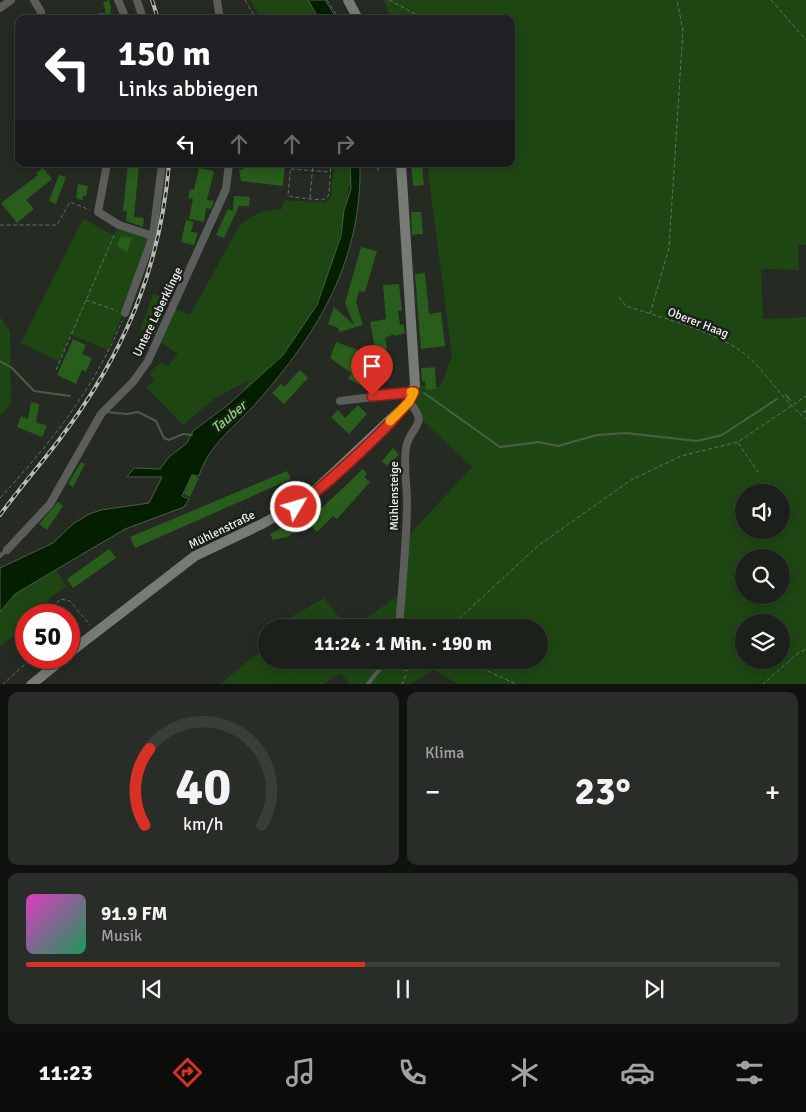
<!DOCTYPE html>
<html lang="de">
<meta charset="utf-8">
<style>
:root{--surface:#1c201a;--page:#292d27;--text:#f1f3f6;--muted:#a0a3a2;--line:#3a3e39;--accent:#d93025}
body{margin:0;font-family:Signika,sans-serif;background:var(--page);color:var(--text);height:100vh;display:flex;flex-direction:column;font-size:19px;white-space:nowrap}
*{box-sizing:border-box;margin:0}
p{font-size:16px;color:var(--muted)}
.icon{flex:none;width:28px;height:28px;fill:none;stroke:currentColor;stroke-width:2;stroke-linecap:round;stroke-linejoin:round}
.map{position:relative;height:684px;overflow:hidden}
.sheet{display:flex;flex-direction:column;gap:8px;padding:8px;background:#0f120e;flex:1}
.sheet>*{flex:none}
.guide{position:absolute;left:15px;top:15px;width:500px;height:152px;border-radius:10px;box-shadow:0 2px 12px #0003,0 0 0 1px var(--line);background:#202124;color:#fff;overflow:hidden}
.tools{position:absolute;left:735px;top:484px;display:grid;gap:10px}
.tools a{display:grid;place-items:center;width:55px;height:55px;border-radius:50%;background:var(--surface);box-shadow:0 2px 12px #0003,0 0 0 1px var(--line);font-size:25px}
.speed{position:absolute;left:15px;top:604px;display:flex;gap:10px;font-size:25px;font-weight:700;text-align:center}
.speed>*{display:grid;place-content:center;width:65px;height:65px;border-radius:50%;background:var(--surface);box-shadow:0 2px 12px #0003,0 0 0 1px var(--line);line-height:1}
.speed .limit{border:8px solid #d22;background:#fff;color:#111}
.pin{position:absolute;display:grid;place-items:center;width:42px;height:42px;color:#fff;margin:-51px -21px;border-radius:50% 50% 50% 0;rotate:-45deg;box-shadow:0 0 5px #0007}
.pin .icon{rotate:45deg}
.me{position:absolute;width:55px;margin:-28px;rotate:52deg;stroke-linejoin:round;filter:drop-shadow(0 0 4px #0008)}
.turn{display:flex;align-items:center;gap:18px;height:105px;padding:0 20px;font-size:22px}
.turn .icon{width:65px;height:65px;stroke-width:2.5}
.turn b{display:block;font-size:35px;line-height:42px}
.lanes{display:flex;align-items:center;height:48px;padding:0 20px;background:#0003;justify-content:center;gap:25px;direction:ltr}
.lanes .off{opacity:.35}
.big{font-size:38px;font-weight:700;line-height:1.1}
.sheet .tile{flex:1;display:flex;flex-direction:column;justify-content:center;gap:8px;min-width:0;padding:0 18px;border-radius:10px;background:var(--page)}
.sheet .dial{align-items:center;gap:0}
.dial svg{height:130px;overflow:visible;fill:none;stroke:var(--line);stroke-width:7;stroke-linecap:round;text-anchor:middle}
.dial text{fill:var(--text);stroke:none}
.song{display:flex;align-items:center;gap:15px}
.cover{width:60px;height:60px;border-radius:8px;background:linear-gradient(135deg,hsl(310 70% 55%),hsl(150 70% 35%))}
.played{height:5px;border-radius:2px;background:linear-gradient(90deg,var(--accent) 45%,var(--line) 45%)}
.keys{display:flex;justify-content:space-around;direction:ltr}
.heat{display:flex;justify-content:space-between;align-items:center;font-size:28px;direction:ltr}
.sheet .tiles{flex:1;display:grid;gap:8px;grid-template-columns:1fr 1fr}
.tile:last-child{grid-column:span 2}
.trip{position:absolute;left:258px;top:619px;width:290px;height:50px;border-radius:25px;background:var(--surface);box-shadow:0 2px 12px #0003,0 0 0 1px var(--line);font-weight:700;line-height:50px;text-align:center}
.tabs{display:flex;height:80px;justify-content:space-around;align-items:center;background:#0b0d0a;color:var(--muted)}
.tabs .icon{width:35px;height:35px}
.tabs .current{color:var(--accent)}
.tabs b{font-size:22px;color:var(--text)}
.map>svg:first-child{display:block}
.green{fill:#1e4613;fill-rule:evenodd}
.water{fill:#041e00;stroke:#4a5e47}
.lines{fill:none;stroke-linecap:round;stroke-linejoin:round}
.stream{stroke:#4a5e47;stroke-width:2}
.building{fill:#295d1b}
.path{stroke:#696d67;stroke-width:1;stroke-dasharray:4 2.5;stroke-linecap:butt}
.lane{stroke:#5b5d5a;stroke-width:4}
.street{stroke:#5b5d5a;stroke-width:8}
.secondary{stroke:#777b76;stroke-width:10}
.rail-casing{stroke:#b7bbb6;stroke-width:4}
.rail{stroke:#1b201a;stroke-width:2;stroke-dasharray:5.5;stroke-linecap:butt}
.route-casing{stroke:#8d1f18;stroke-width:12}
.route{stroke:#d93025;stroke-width:9}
.slow{stroke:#f59e0b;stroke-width:9}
.labels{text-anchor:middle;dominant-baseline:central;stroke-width:5;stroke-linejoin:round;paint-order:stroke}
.street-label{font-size:12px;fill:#eff3ee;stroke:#1b201a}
.water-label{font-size:14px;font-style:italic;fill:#8cd57a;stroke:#1b201a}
</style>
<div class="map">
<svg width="806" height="685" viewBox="0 0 806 685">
<rect width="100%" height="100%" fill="#252a23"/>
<path class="green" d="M250 0H308L319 19H261Z
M384 0H806V245H798L799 270 761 269 763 319 806 317V684L460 685 434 670 411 684H349L341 673 324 684 219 685 266 646V660H539V628L354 627 406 590 408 536 472 467 420 418 409 402 415 385 440 387 452 356 427 164H511V19H391ZM744 492H781V530H744ZM744 558H781V595H744ZM744 622H781V660H744Z
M334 164H350C352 182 347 195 344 213 336 265 317 313 284 355 272 369 255 381 241 393L250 380 215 398 183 425 146 387 154 380 149 373 160 363 168 366 178 354 158 340 173 308 190 315 240 225C253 215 264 208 281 210L285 200 325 203 331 196Z
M83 219 114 235 119 225 153 236 144 263 108 350 71 335 60 362 21 343Z
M153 294 168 300 155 335 140 329Z
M0 317 10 331 11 403 0 416Z
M56 570 66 586 49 599 40 615H26V626L0 646V612L15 594Z
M324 598 347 627H274Z"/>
<path class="water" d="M308 0H325L337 19H319Z
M350 164H360C362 260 319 332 257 402 236 426 208 445 199 476L192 475 182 496 189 499 184 507 125 529 15 594 0 612V568L53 543 73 524 89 514 101 510 149 503 162 477H127L134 468 160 469 169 457 187 443 193 431 229 404 283 355 317 305 341 236 344 210 351 189Z"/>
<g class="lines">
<path class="stream" d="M0 361 12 368 34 391 70 396
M424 393 500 447 539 442 558 446 597 435 626 433 697 441 722 435 777 399
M786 395 790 400
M107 412 127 414 138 412 156 421 164 438 169 440 183 434 192 435
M804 412 806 411"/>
</g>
<path class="building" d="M109 0 111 7 110 19H98V13H106L103 2Z
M128 164 139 165 134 217 144 218 143 227 126 221 127 211H123Z
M243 164H285L283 186 241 181 239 169 243 170Z
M411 164H422L424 185 413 186Z
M43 168 52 179 26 200 34 209 17 223 1 203 38 175 36 173Z
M199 168 214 171 207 200 214 201 211 209 206 208 204 222 189 219 193 199 188 198 190 189 194 190Z
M59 175 66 177 56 204 49 201Z
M78 184 88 186 86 196H83L82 200 76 198Z
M234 196 250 197 249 206H239L224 238 216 235 228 209 233 211Z
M411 212H421L423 234 412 235Z
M186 220 194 222 191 232 198 233 194 245 181 242Z
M121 236 132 238 127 252 117 246Z
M361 247 377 251 365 292 359 291 356 302 363 325 339 332 338 328 328 324 334 307 354 325 345 303Z
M425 273 429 314 441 312 445 346 421 349 415 274Z
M399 284 402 311H398L400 325 403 324 405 333 394 336V334L385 338 387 348 367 388 348 379 351 373 330 358 336 342 372 355 375 348 370 322 386 319 383 285Z
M73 339 86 345 82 354 92 358 86 372 82 370 76 384 57 375Z
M435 367 436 389 426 390 425 381H422L421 368Z
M300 370 308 378 284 404 272 393 281 384 284 387Z
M31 402 39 404 36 422 47 426 42 437 17 427 21 416 28 419Z
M358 405 367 414 349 434 331 417 338 410 345 418Z
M393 448 399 455 387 466 382 461Z
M81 462 85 464 73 487 68 484Z
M363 469 367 474 364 477 370 482 337 519 333 516 317 532 307 522Z
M287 471 291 479 135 548 130 537Z
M192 475 199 478 190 497 184 494Z
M58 502 63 506 47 530 39 524Z
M300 521 304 526 287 537 273 540 270 534 291 522 294 527Z
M109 549 116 558 73 588 67 579Z"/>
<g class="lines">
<path class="path" d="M245 0 256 19
M327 0 339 19
M389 0 425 19
M771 0 806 40
M291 164 288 195 292 197 321 200 327 198 329 194 331 164
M291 169 330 172
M378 171 379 164
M310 198 313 164
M0 225H57L70 202 90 210
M619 297 626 306C660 317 720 333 746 355 768 374 783 401 806 419
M86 300 118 311
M650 314 669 248 683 30 677 0
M56 370 115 233
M738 443 758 472
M0 498C52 441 92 392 122 321
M54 615V607L60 599 70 601 90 625
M449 628 539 545 631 480 681 456 738 442 806 396
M464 660 518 685
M414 666 458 660
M2 685 32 658
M402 685 406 675
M762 685 797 654 806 649"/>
<path class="lane" d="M0 556 7 550
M367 685 387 660"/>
<path class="street" d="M34 0 41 12
M118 0 126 19
M137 0 143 19
M217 0 220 19
M0 8 11 0
M107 164 98 212 119 225 153 236
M125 313 153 236 162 164
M340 401 414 392
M7 550 50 504 101 414 133 382 148 361 226 189 229 164
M399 628C402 588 406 549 407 509 408 488 403 470 406 448 409 426 431 426 409 402
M401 660 406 667"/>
<path class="secondary" d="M348 0 358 19
M69 653 195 556 262 524 305 500 409 402 415 385 401 164
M31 685 64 658"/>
<defs>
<path id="rail" d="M152 0 158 19
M0 515C19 489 40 465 59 440 123 356 160 270 169 164"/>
</defs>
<use href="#rail" class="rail-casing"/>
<use href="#rail" class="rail"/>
</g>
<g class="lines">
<defs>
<path id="route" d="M296 507C319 491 406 414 414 392L372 396"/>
</defs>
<use href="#route" class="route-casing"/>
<use href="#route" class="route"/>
<path class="slow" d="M390 421 409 402 414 392H411"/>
</g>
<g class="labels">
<g class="street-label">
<text transform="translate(158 312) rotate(-64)">Untere Leberklinge</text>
<text transform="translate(698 323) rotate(21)">Oberer Haag</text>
<text transform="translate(394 496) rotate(-90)">Mühlensteige</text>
<text transform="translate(222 530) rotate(-26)">Mühlenstraße</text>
</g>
<g class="water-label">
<text transform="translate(229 417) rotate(-40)">Tauber</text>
</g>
</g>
</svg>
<div class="tools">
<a><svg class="icon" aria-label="sound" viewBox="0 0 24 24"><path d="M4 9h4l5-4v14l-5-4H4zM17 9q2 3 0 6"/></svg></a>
<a><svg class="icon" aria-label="search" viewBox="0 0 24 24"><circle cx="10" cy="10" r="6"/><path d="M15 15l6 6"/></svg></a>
<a><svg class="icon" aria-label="layers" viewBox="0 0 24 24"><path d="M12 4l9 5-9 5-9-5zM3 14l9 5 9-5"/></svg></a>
</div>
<div class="speed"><div class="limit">50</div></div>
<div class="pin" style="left:372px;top:396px;background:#d93025"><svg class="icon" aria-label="arrive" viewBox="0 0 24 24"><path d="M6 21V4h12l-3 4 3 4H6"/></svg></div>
<svg class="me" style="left:296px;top:507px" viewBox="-20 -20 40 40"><circle r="17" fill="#d93025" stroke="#fff" stroke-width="3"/><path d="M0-11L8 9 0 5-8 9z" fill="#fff"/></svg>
<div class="trip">11:24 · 1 Min. · 190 m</div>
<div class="guide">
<div class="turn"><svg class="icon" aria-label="left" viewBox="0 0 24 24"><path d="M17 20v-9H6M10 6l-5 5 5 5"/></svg><div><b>150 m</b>Links abbiegen</div></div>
<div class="lanes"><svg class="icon" aria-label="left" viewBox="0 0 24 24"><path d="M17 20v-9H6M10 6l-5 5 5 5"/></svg><svg class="icon off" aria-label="ahead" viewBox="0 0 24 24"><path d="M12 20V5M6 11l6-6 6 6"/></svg><svg class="icon off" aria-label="ahead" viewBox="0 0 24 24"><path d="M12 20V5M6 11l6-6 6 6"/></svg><svg class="icon off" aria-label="right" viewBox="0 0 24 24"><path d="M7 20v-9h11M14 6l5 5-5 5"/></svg></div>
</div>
</div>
<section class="sheet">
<div class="tiles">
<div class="tile dial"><svg viewBox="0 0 100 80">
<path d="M14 69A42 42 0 1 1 86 69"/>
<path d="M14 69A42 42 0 0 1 17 22" stroke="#d93025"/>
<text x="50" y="56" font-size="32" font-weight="700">40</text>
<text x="50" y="72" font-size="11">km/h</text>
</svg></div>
<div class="tile"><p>Klima</p>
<div class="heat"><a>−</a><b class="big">23°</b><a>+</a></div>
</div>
<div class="tile">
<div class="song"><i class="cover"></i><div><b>91.9 FM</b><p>Musik</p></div></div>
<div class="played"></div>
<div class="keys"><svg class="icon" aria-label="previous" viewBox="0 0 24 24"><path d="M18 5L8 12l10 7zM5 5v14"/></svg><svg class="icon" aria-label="pause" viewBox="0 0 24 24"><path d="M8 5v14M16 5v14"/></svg><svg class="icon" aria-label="next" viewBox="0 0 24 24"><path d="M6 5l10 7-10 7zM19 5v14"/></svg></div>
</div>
</div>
</section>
<nav class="tabs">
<b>11:23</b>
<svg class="icon current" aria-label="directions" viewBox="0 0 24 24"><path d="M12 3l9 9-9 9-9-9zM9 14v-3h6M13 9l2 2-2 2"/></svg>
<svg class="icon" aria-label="music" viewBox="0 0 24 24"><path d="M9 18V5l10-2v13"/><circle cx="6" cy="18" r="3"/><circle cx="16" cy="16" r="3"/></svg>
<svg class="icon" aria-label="phone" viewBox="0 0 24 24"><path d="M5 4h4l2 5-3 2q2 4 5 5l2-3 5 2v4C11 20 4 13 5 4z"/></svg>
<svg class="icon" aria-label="climate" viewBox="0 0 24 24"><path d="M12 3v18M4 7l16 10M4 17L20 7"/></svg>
<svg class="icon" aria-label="car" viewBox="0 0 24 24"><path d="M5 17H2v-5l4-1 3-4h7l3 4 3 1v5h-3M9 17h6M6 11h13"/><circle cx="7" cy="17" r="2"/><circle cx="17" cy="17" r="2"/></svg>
<svg class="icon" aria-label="filters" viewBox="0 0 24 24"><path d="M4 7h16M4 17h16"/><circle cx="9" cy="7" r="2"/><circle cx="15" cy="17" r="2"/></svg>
</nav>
